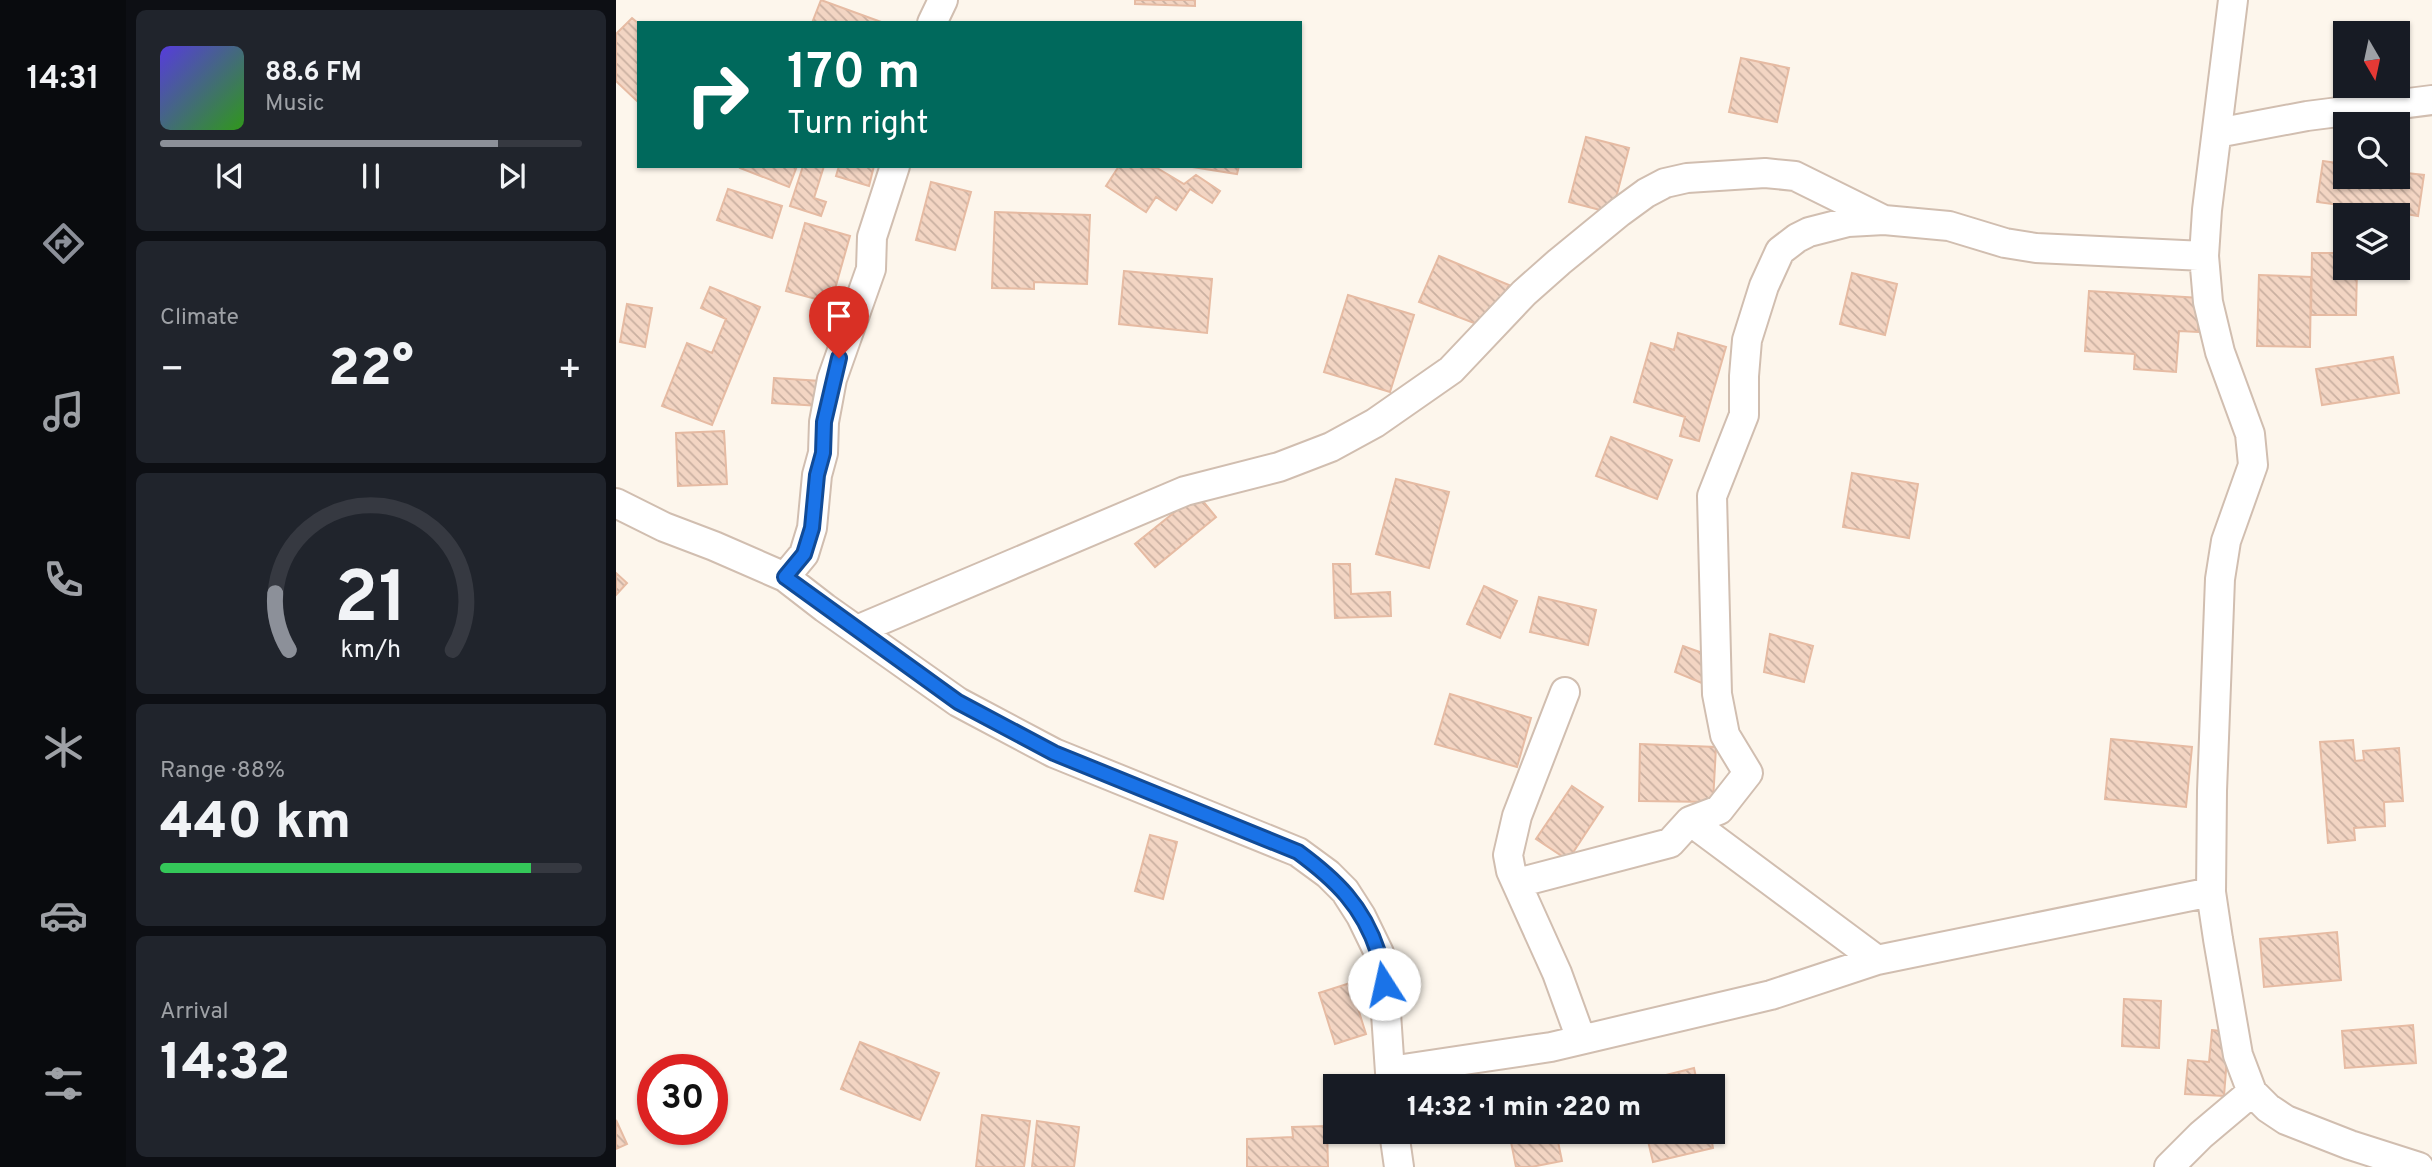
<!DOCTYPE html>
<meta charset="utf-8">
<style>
:root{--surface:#171b24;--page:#20242c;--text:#f1f3f6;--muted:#9ea1a6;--line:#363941;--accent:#8c9099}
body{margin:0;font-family:Overpass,sans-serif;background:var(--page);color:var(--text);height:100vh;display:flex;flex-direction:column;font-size:26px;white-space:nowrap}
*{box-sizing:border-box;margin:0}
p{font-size:23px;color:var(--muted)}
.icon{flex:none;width:38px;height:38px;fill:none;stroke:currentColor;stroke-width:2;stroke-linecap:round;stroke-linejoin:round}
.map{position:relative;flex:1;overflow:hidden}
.panel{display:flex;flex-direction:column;gap:10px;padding:10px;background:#0d0f14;width:490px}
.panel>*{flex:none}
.guide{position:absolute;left:21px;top:21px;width:665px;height:147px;border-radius:0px;box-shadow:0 2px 5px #0004;background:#00695c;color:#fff;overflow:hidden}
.needle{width:46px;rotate:171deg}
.tools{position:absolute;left:1717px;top:21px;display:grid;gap:14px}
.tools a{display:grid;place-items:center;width:77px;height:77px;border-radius:0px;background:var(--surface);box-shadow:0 2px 5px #0004;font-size:35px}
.speed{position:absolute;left:21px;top:1054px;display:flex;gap:14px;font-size:35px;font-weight:700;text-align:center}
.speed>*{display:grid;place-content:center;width:91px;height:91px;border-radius:50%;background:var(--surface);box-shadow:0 2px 5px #0004;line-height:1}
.speed .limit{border:10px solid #d22;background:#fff;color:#111}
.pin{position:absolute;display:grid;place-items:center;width:60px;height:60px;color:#fff;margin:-72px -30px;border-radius:50% 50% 50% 0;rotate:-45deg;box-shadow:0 0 7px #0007}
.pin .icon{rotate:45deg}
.me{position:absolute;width:77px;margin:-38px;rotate:350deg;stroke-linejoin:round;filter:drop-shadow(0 0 5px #0008)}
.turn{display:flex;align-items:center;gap:24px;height:147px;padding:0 35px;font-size:32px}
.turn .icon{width:91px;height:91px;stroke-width:2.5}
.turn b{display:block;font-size:49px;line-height:60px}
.big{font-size:52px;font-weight:800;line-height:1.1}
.panel .card{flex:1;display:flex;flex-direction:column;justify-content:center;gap:10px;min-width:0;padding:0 24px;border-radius:10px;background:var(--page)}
.panel .dial{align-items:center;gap:0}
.dial svg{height:182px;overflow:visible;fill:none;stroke:var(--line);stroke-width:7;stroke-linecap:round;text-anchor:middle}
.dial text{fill:var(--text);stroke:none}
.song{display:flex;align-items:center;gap:21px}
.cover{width:84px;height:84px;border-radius:10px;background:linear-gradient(135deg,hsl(250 70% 55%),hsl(110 70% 35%))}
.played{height:7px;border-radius:4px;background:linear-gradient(90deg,var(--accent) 80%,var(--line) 80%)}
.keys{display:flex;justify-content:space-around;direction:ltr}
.heat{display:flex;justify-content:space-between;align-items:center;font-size:38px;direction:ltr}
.charge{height:10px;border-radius:5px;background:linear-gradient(90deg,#34c759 88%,var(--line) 0)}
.trip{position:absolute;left:707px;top:1074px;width:402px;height:70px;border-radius:0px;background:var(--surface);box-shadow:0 2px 5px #0004;font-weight:800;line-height:70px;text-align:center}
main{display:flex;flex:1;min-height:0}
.dock{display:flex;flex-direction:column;width:126px;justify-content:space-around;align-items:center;background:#090b0e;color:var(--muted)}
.dock .icon{width:49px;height:49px}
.dock .current{color:var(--accent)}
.dock b{font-size:32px;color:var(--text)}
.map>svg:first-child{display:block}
.building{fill:url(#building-back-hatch);stroke:#e6bba3;stroke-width:2}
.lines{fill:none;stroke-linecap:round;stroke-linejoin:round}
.minor-casing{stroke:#d1beb0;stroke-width:32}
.minor{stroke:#fff;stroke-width:28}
.route-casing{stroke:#114b97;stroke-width:18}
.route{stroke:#1a73e8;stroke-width:12}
</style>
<main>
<nav class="dock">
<b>14:31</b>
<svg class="icon current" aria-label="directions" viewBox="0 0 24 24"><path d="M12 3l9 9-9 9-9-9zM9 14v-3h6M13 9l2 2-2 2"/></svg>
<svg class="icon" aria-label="music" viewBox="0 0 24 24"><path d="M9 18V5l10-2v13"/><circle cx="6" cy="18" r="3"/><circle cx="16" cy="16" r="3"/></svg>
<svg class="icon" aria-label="phone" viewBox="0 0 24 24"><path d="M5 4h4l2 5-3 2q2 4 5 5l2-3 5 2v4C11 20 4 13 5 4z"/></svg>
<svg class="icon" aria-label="climate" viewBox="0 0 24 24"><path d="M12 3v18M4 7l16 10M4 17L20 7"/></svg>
<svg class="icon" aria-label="car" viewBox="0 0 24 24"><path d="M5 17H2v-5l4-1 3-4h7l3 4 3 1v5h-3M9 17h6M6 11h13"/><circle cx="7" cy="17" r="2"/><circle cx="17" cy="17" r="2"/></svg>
<svg class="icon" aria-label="filters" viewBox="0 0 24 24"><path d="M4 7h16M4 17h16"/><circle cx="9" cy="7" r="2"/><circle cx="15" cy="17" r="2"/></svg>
</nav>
<section class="panel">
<div class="card">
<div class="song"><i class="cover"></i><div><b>88.6 FM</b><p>Music</p></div></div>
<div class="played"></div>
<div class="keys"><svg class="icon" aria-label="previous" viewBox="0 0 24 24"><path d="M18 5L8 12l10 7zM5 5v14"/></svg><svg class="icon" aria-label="pause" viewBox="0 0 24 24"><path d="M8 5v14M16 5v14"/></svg><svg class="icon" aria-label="next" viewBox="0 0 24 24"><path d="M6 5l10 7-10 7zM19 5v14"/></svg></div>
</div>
<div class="card"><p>Climate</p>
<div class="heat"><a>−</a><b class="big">22°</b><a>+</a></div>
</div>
<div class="card dial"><svg viewBox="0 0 100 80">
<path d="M14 69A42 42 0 1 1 86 69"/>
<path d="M14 69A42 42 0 0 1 8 44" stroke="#8c9099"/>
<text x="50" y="56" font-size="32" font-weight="700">21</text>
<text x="50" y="72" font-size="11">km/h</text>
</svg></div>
<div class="card"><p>Range · 88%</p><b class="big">440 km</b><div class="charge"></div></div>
<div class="card"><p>Arrival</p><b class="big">14:32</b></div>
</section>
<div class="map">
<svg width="1816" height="1167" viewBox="0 0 1816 1167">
<defs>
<pattern id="building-back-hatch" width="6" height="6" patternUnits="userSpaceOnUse" patternTransform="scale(1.75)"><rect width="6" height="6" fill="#f3d5c3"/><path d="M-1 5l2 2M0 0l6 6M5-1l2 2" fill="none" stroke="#cab0a1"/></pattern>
</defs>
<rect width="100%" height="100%" fill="#fdf6ec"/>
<path class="building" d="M205 0 268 23H196Z
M519 0H579V6L519 4Z
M16 18 23 24V103L0 81V34Z
M1125 58 1173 68 1161 122 1113 112Z
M970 137 1013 148 996 213 953 202Z
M1707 161 1729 164V177H1782V172L1808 175 1802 216 1773 211 1772 215H1731V206L1701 202Z
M125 166H181L173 187 124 168Z
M187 166H208L198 198 210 202 205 216 174 206Z
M223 166H258L253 186 220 176Z
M503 166 541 168 568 184 580 175 604 191 596 203 574 189 560 210 540 197 530 212 490 186Z
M570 166H623L621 174Z
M315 182 355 192 339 250 300 240Z
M112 189 166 206 156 238 101 220Z
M379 212 474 215 471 284 418 282V289L376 288Z
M189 223 234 236 215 303 170 291Z
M1696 253H1729V268H1741L1740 315H1695Z
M823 256 893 285 871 328 803 302Z
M508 271 596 279 591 333 503 324Z
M1236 273 1281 284 1269 335 1224 324Z
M1643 275 1695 277 1694 347 1641 346Z
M94 287 144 307 96 425 46 406 71 343 96 353 110 319 85 308Z
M1473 291 1584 298 1582 332 1563 331 1560 372 1518 369 1519 354 1469 351Z
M732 295 798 315 774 392 708 372Z
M11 304 36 308 29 347 4 342Z
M1062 333 1110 347 1083 441 1064 436 1069 417 1018 402 1035 343 1058 350Z
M1777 357 1783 393 1706 405 1700 369Z
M158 378 205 381 204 406 156 403Z
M108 431 111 484 62 486 60 433Z
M995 437 1056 460 1041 499 980 476Z
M1236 473 1302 484 1293 538 1227 527Z
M780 479 833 492 813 568 760 554Z
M581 494 600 517 539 567 519 544Z
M717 564H734L735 594 774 592 775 616 719 618Z
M0 573 11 583 0 595Z
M868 586 901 601 884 638 851 624Z
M923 597 980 610 972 645 914 632Z
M1154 634 1197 646 1188 682 1148 672Z
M1067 646 1092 655 1086 683 1059 672Z
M834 694 915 718 901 767 819 744Z
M1495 739 1576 747 1570 807 1489 799Z
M1737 740 1739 761 1748 760 1747 751 1783 748 1787 801 1768 802 1769 826 1738 828 1739 840 1712 843 1704 742Z
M1024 744 1100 747 1097 802 1023 801Z
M956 786 987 807 952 860 920 839Z
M534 835 561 842 547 899 519 891Z
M1721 932 1725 980 1648 987 1644 939Z
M734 983 750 1034 719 1044 703 993Z
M1508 999 1545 1001 1543 1048 1506 1046Z
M1797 1025 1800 1063 1729 1068 1726 1031Z
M1596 1030 1613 1032 1608 1096 1569 1094 1572 1060 1593 1062Z
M244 1042 323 1073 304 1120 225 1089Z
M1078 1068 1082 1087H1053L1050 1075Z
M366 1115 414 1121 408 1167H360Z
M0 1120 11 1144 0 1149Z
M421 1121 463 1127 458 1167H416Z
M711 1126 712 1167H631V1139L677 1137 676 1127Z
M893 1132H940L946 1161 915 1167H900Z
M1064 1132H1094L1097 1148 1037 1162 1032 1141Z"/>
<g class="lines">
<defs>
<path id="minor" d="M1617 0 1591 210 1588 256 1592 302 1604 352 1634 434 1637 465 1610 541 1604 579 1596 791 1595 892 1602 939 1622 1055 1636 1092 1652 1108 1670 1120 1734 1145 1803 1167
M316 23 327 0
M1601 133 1691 116 1816 100
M0 503 48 527 98 546 169 577 209 608 342 702 438 753 682 852 712 874 729 891 745 916 763 953 768 984 775 1087
M169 577 188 554 196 528 201 475 207 453 208 422 216 379 255 269 256 237 279 166
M241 630 569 491 663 467 715 447 759 423 835 370 908 293 943 262 1004 212 1030 193 1049 183 1071 178 1149 173 1179 176 1268 220
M949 692 901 816 892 855 895 871 941 973 965 1039
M1074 821 1261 960
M901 883 1054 843 1074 821 1103 810 1132 773 1109 735 1101 694 1096 496 1128 415V376L1131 340 1148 286 1164 251 1181 238 1193 232 1232 222 1268 220 1333 226 1389 243 1420 248 1588 256
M774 1071 935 1047 1155 995 1261 960 1595 892
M778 1132 783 1167
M1553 1167 1585 1135 1636 1092"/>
</defs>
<use href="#minor" class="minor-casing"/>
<use href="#minor" class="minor"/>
</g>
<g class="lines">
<defs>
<path id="route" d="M223 358 208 422 207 453 201 475 196 528 188 554 169 577 342 702 438 753 682 852C720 880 747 906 762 952 766 962 766 974 768 984"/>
</defs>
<use href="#route" class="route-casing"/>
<use href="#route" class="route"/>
</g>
</svg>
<div class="tools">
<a><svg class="needle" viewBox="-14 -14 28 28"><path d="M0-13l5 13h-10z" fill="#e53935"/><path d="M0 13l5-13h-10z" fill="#9ea1a6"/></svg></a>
<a><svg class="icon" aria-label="search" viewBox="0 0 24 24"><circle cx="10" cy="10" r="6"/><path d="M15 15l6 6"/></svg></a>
<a><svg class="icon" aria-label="layers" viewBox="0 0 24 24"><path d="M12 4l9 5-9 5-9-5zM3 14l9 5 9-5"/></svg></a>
</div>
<div class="speed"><div class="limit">30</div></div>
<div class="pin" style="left:223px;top:358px;background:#d93025"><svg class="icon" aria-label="arrive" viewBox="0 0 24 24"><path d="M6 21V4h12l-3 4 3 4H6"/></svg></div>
<svg class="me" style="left:768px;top:984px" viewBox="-20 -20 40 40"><circle r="19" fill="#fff"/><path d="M0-13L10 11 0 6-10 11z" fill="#1a73e8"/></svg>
<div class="trip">14:32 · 1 min · 220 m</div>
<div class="guide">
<div class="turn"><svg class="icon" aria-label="right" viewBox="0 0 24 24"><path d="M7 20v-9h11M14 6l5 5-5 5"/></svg><div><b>170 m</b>Turn right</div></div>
</div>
</div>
</main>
